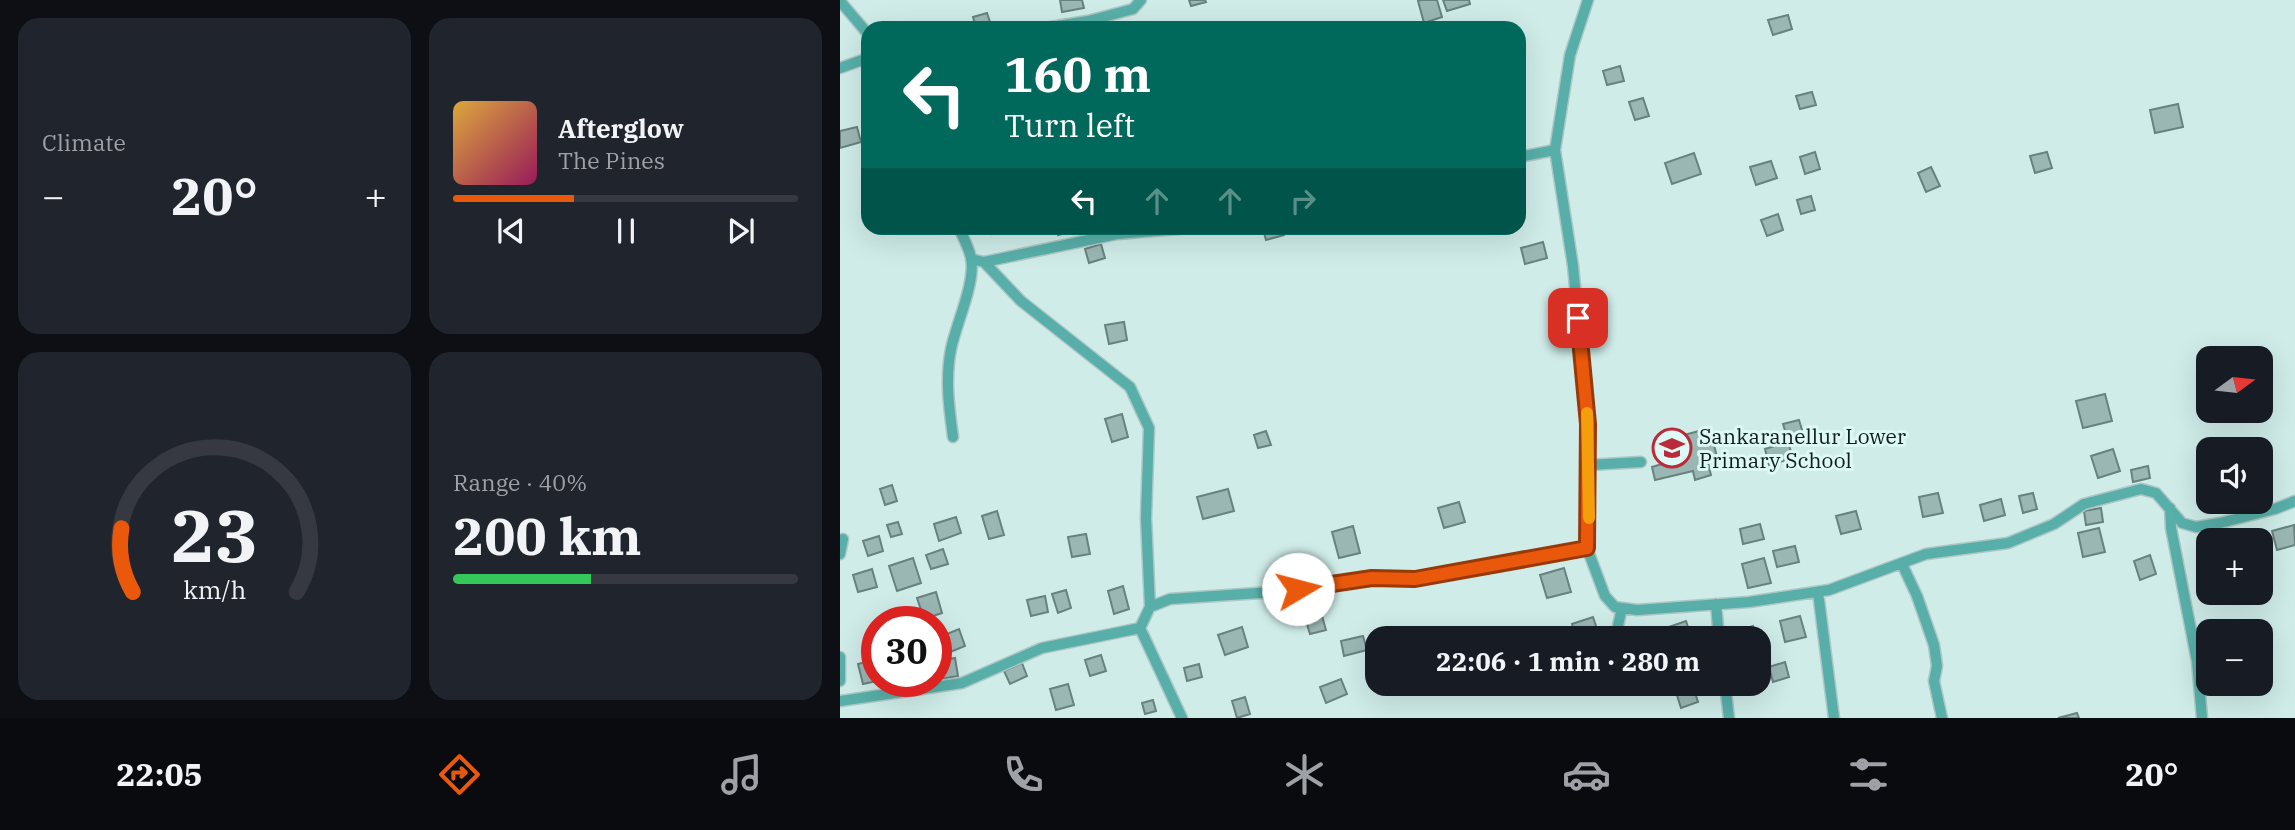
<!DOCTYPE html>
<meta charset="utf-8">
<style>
:root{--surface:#171b24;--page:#20242c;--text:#f1f3f6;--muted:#9ea1a6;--line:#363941;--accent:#ea580c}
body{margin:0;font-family:"IBM Plex Serif",serif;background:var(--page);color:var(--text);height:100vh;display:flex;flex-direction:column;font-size:26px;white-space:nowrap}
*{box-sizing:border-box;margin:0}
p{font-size:23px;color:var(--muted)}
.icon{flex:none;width:38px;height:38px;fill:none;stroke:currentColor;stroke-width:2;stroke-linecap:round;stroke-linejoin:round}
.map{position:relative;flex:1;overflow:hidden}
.side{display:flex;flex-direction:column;gap:18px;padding:18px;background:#0d0f14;width:840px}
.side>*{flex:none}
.guide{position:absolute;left:21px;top:21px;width:665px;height:214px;border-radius:21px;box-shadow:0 7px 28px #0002;background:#00695c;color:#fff;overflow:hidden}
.needle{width:46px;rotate:75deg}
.buttons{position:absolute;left:1356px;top:346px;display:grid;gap:14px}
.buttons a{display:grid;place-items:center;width:77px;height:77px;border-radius:14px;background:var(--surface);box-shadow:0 7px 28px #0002;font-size:35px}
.speed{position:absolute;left:21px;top:606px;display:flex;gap:14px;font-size:35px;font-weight:700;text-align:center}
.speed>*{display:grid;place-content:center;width:91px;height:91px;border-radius:50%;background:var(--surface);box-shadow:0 7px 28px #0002;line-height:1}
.speed .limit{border:10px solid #d22;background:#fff;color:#111}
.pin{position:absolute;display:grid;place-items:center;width:60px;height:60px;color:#fff;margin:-30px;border-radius:14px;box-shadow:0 4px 10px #0006}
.me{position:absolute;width:77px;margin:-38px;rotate:82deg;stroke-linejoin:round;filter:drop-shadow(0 0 5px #0008)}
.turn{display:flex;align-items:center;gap:24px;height:147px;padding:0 28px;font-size:32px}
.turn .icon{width:91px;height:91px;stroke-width:2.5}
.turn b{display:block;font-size:49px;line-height:60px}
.lanes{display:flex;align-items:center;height:66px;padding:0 28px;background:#0003;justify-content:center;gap:35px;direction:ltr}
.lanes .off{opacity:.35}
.big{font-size:52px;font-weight:700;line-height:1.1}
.side .card{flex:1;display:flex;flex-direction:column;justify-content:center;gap:10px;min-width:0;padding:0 24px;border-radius:21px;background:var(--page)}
.side .dial{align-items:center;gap:0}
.dial svg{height:182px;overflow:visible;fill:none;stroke:var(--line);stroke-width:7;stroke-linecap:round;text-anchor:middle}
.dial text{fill:var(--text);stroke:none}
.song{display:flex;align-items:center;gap:21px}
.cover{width:84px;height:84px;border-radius:10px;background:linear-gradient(135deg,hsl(40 70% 55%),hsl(330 70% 35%))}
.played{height:7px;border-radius:4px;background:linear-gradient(90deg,var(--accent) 35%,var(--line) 35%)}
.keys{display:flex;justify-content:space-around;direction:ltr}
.heat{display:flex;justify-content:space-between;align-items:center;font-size:38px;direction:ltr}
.charge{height:10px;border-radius:5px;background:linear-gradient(90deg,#34c759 40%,var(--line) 0)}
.side .tiles{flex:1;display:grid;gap:18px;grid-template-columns:repeat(2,1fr)}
.trip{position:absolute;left:525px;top:626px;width:406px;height:70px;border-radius:21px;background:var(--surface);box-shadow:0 7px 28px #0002;font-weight:700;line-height:70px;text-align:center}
.tabs{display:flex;height:112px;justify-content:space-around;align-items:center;background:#090b0e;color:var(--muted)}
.tabs .icon{width:49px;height:49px}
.tabs .on{color:var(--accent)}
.tabs b{font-size:32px;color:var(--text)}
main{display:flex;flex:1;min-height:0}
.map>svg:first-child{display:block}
.building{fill:#9bb7b4;stroke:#68827f;stroke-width:2}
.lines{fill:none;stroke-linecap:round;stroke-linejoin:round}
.street-casing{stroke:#adc7c4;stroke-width:13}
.street{stroke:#58afa9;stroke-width:10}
.route-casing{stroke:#983908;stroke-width:18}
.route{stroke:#ea580c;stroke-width:12}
.slow{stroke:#f59e0b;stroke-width:12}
.labels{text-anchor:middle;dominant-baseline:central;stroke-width:6;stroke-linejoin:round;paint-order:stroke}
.poi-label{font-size:21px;fill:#131d1d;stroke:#dcf9f6;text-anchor:start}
</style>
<main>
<section class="side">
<div class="tiles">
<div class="card"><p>Climate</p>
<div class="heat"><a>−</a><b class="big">20°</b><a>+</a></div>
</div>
<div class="card">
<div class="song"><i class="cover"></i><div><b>Afterglow</b><p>The Pines</p></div></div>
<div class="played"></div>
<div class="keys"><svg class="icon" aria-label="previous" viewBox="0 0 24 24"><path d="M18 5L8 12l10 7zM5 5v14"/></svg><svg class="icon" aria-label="pause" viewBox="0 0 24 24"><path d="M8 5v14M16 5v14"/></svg><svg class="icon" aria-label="next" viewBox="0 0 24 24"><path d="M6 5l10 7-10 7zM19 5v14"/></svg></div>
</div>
<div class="card dial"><svg viewBox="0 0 100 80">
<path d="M14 69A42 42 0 1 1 86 69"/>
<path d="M14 69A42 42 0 0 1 9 41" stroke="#ea580c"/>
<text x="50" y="56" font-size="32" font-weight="700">23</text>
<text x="50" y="72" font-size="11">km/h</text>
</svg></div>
<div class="card"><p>Range · 40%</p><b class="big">200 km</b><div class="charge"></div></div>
</div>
</section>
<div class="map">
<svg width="1455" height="718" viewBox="0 0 1455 718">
<rect width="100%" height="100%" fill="#cfece9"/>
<path class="building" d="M220 0H242L244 8 222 12Z
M349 0H365L366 2 351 6Z
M581 0H597L602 17 584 23 578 1Z
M603 0H629L630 4 607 11Z
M147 13 152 28H136L133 17Z
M948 15 952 29 933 35 928 20Z
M780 66 784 81 767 85 763 71Z
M972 92 976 105 960 109 956 96Z
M803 98 809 116 795 120 789 102Z
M1338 104 1343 127 1315 133 1310 110Z
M17 127 21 142 0 148V131Z
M975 152 980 169 965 174 960 157Z
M1207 152 1212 168 1195 173 1190 156Z
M854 153 861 174 832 184 825 163Z
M931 161 937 178 916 185 910 167Z
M1091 167 1100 186 1086 192 1078 173Z
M971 196 975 210 961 214 957 200Z
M938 214 943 230 927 236 921 220Z
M151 228H162V231L152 234Z
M216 228H233L234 231 218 235Z
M428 228H442L444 235 426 240 423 229Z
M703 242 707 258 685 264 681 248Z
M261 244 265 258 249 263 245 249Z
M284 322 287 340 269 344 265 325Z
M1386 349 1389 359H1378L1376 353Z
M1265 394 1272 421 1243 428 1236 401Z
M282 414 288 437 272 442 265 419Z
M959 420 963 433 947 437 943 424Z
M426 431 431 445 418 448 414 435Z
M859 431 863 442 873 441 877 457 867 459 871 475 855 480 853 471 815 480 812 467 849 456 844 435Z
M948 442 953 458 929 465 925 449Z
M1273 449 1280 471 1258 478 1251 456Z
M1308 466 1310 478 1293 482 1291 470Z
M1421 473 1426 489 1421 491Z
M52 485 57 501 45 505 40 489Z
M388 489 394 511 363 519 357 497Z
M1098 493 1103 513 1083 517 1079 497Z
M1193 493 1197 509 1183 513 1179 496Z
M1161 499 1165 515 1144 521 1140 505Z
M619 502 625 522 604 528 598 508Z
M1261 508 1263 522 1246 525 1244 511Z
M157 511 164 535 149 539 142 516Z
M1016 511 1021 529 1001 534 996 516Z
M116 517 121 533 99 541 94 524Z
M58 522 62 534 51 537 47 525Z
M920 524 924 539 903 544 900 529Z
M1454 525 1455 545 1437 550 1432 531Z
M513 526 520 553 499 558 492 532Z
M1259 528 1265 552 1243 557 1238 533Z
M246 534 250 554 232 557 228 537Z
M39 536 43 551 28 556 23 541Z
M955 546 959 562 937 567 933 551Z
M103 549 108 564 91 569 86 555Z
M1310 555 1316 574 1300 580 1294 561Z
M73 558 81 583 57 591 49 566Z
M924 558 931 583 908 588 902 564Z
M1425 566 1429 581 1421 583V567Z
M724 568 731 592 707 598 700 575Z
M32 569 37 587 18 592 13 575Z
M283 586 289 609 274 614 268 591Z
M226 590 231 608 218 613 212 594Z
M96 592 102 613 84 619 77 598Z
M205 596 208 612 191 616 187 600Z
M482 616 486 630 470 634 466 621Z
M960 616 966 637 945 642 940 621Z
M753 617 759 635 748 639H736L732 624Z
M846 621 852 639H829L826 628Z
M913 626 917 639H896L894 632Z
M402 627 408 647 385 655 378 635Z
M119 629 125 646 108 653 102 636Z
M523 636 527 650 504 656 501 641Z
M261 655 266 671 250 676 245 660Z
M115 658 118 676 101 679 98 661Z
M37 659V681L23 684 18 664Z
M537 661V680H536L531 663Z
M945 662 949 677 933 682 929 667Z
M182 663 187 676 170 684 164 671Z
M359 664 362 677 347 681 344 668Z
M501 679 507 694 486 703 480 687Z
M228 684 234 705 216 710 210 689Z
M852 684 858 702 841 708 835 689Z
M405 697 410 714 397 718 392 701Z
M313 700 316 711 305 714 302 703Z
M1237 713 1239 718H1218Z"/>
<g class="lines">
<defs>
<path id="street" d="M0 1 28 34
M205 28 248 21 293 9 301 0
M0 68 28 58
M679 157 715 150
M131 259 144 262 181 301 290 387 309 428 306 518 310 607
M144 262 277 234 350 228
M113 437C109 407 105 379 111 349 116 324 136 282 131 258 129 248 123 237 119 228
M749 465 801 462
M1330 508 1331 528 1357 661 1362 718
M747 548 765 596 775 607 797 610 909 602 989 590 1086 554 1168 543 1214 524 1244 504 1301 489 1316 493 1342 523 1356 527 1380 523 1435 509 1455 501
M0 554 3 539
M1062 564 1077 596 1094 645 1097 666 1094 681 1102 718
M978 592 994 718
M876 604 879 639
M300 628 310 607 330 599 434 592 532 578 575 579 747 548 748 423 733 266 715 150 730 55 748 0
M775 639 782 608
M0 657V681
M885 684 889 718
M0 701 122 683 202 648 300 628 342 718"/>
</defs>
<use href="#street" class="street-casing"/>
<use href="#street" class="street"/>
</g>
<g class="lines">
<defs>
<path id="route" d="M458 589 532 578 575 579 747 548 748 424 738 318"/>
</defs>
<use href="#route" class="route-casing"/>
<use href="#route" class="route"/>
<path class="slow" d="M747 413 749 518"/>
</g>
<defs>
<symbol id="school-ring" viewBox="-11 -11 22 22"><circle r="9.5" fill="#dcf9f6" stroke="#ba2a38" stroke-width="1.5"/><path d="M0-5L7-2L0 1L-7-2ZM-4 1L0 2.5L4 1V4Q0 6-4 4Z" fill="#ba2a38"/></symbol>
</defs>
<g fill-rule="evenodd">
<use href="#school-ring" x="810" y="426" width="44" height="44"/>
</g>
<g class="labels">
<g class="poi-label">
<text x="859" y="436">Sankaranellur Lower<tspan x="859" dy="24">Primary School</tspan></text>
</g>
</g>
</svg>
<div class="buttons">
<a><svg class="needle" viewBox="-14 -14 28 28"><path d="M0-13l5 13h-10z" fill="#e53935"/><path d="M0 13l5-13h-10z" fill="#9ea1a6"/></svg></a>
<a><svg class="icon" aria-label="sound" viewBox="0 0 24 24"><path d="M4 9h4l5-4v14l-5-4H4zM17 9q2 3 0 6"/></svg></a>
<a>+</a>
<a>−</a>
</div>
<div class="speed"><div class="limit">30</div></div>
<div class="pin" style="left:738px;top:318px;background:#d93025"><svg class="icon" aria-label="arrive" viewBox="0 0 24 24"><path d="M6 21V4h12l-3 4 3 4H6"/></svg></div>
<svg class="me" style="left:458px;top:589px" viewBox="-20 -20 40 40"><circle r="19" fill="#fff"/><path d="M0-13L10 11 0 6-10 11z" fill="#ea580c"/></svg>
<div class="trip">22:06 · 1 min · 280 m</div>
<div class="guide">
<div class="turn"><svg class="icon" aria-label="left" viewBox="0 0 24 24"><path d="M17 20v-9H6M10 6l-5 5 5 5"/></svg><div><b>160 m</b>Turn left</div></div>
<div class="lanes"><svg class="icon" aria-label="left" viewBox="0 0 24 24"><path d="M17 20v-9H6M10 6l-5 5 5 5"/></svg><svg class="icon off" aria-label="ahead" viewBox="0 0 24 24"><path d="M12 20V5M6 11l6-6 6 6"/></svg><svg class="icon off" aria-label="ahead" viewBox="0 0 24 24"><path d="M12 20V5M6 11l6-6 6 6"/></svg><svg class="icon off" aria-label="right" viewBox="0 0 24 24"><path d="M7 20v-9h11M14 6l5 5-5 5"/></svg></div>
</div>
</div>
</main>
<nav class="tabs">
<b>22:05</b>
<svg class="icon on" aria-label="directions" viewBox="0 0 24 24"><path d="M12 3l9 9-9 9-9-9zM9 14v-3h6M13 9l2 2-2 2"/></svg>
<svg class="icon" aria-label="music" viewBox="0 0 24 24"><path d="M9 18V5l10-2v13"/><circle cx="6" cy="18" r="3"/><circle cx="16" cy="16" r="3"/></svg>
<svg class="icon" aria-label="phone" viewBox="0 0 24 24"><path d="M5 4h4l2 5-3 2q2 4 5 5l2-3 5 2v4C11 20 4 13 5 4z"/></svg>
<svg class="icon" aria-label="climate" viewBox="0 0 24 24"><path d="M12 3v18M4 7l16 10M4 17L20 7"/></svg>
<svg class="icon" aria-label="car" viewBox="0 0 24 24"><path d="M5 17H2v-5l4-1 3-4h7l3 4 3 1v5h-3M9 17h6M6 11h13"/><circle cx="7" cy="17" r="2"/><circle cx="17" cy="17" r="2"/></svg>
<svg class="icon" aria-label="filters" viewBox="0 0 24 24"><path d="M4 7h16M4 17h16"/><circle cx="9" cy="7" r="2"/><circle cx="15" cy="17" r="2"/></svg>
<b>20°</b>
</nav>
